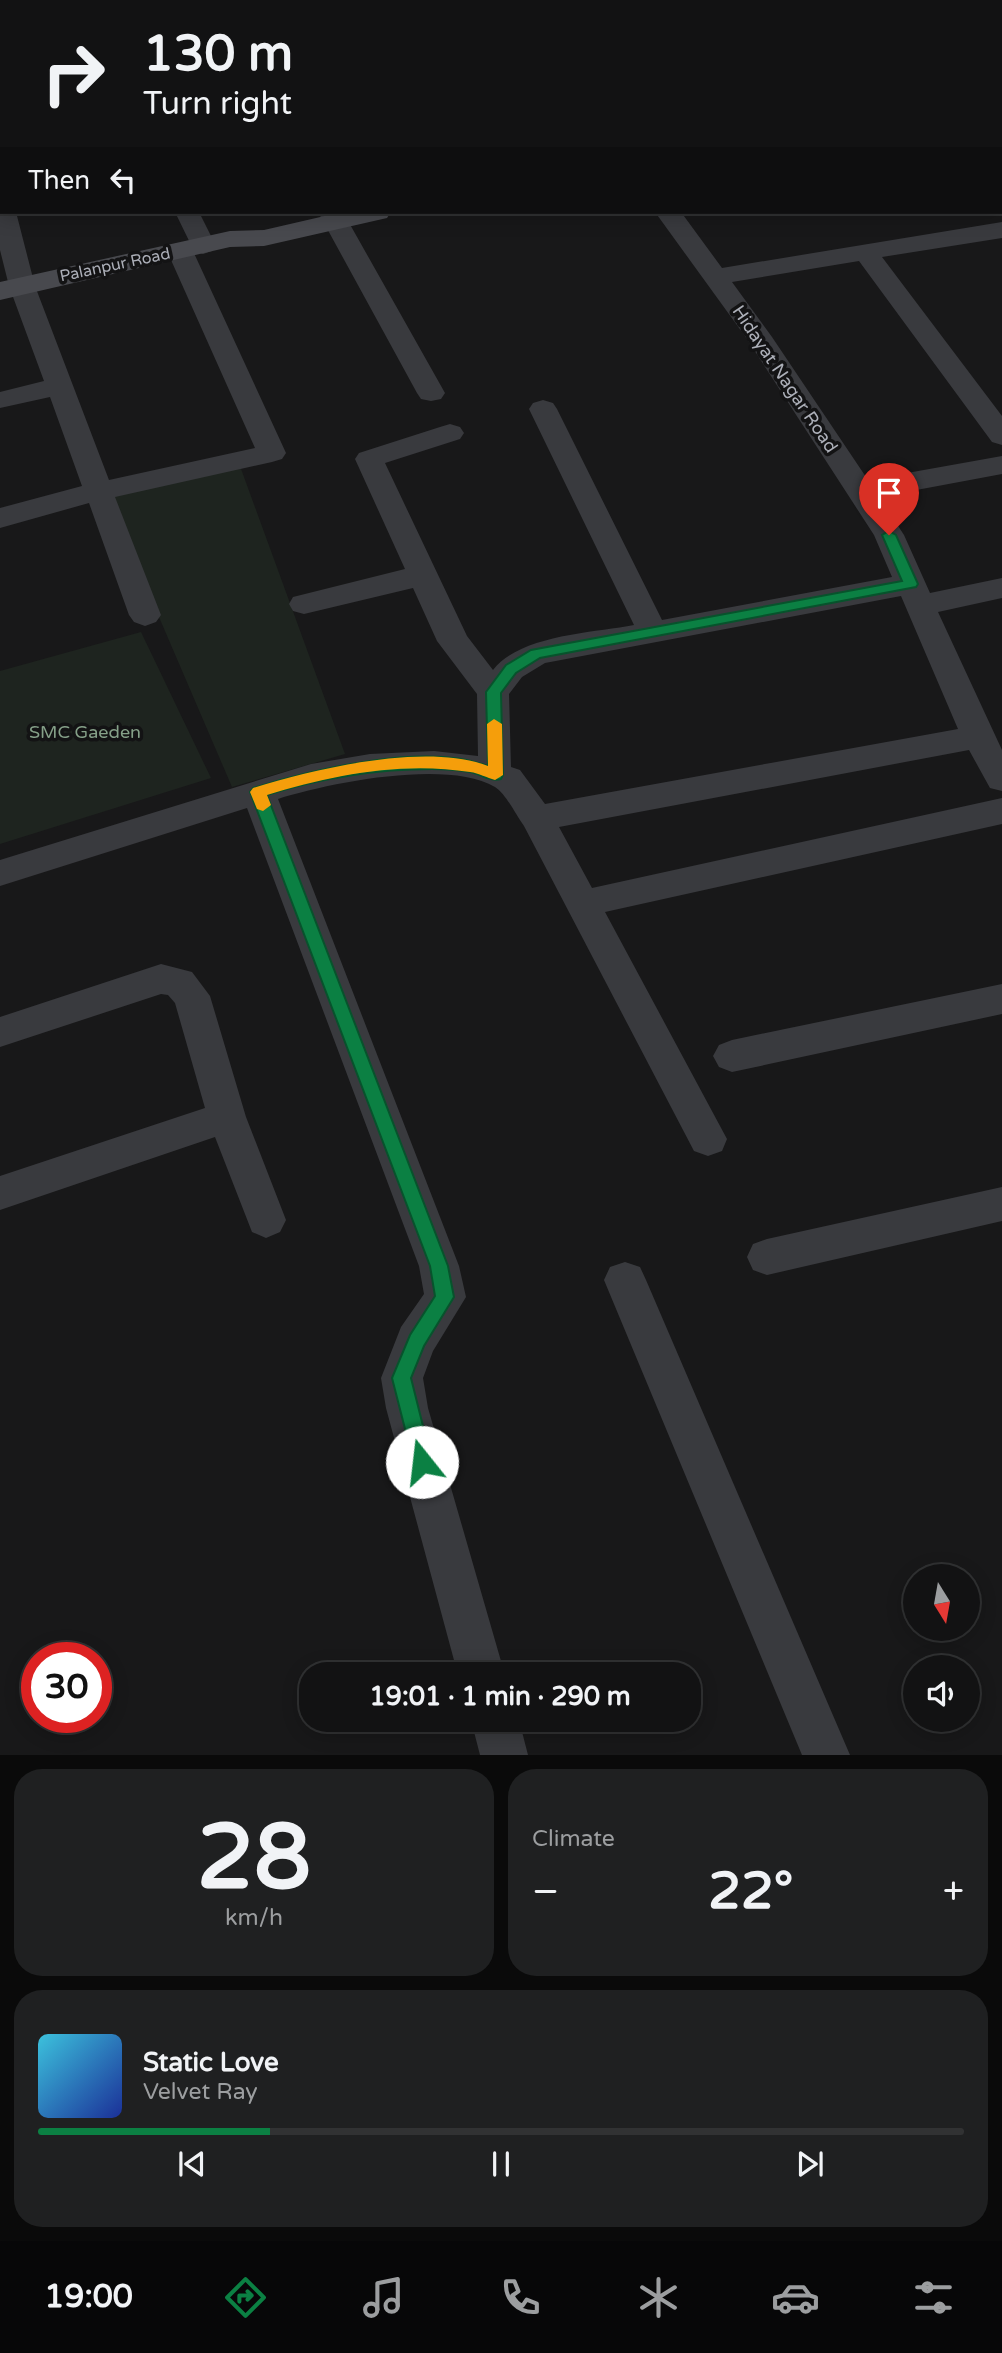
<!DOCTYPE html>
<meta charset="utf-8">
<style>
:root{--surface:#121213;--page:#1f2021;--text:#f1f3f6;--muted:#9c9ea0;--line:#313233;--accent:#0b8043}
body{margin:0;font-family:"Varela Round",sans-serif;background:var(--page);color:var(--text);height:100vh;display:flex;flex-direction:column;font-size:26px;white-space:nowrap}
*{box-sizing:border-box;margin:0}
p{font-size:23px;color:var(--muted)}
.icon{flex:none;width:38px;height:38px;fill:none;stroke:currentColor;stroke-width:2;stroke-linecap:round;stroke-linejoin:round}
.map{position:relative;height:1755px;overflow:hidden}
.panel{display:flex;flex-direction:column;gap:14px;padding:14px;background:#0a0a0a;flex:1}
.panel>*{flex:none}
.guide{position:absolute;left:0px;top:0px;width:1003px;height:214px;box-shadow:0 4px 18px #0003,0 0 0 2px var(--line);background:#121213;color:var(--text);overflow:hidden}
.needle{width:46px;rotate:169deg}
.tools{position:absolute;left:903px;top:1564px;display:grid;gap:14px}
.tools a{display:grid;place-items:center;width:77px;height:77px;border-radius:50%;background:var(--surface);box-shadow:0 4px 18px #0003,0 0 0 2px var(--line);font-size:35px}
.speed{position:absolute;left:21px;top:1642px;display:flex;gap:14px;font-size:35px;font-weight:700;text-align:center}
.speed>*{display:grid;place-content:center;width:91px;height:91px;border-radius:50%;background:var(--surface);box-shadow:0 4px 18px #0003,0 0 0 2px var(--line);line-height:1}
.speed .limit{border:10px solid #d22;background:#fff;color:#111}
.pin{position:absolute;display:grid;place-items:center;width:60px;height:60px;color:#fff;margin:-72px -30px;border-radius:50% 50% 50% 0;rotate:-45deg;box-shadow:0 0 7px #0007}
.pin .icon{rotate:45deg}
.me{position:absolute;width:77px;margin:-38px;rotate:344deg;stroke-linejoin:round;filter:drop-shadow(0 0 5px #0008)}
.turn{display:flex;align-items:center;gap:24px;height:147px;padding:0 28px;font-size:32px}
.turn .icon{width:91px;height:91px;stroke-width:2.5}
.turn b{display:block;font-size:49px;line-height:60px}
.then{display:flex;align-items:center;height:66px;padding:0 28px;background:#0003;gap:14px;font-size:26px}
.big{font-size:52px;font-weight:700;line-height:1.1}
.panel .tile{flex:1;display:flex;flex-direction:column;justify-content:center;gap:10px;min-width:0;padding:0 24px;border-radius:28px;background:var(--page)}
.panel .dial{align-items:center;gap:0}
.dial b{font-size:91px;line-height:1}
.song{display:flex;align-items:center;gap:21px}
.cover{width:84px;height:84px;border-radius:10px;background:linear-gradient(135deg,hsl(190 70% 55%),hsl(230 70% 35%))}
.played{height:7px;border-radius:4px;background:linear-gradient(90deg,var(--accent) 25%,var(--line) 25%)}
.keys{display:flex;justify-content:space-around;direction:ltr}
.heat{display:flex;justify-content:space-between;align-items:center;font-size:38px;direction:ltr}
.panel .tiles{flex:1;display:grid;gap:14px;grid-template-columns:1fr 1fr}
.tile:last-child{grid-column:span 2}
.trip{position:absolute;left:299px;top:1662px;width:402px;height:70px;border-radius:28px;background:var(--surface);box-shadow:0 4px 18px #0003,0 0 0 2px var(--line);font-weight:700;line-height:70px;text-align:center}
.tabs{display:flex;height:112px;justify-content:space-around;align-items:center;background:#070708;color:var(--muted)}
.tabs .icon{width:49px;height:49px}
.tabs .on{color:var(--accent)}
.tabs b{font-size:32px;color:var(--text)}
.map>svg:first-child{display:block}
.green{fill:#1e241f}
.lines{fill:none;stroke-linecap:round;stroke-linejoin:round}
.street{fill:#393a3e;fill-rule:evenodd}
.secondary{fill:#48494e;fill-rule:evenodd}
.route{fill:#0b8043;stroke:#07532c;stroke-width:2}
.slow{fill:#f59e0b}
.labels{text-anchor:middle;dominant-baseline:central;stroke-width:7;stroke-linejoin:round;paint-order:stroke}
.far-street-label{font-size:16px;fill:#acafb8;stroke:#131314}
.street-label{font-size:18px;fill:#acafb8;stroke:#131314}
.park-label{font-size:18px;fill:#85a088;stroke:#131314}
</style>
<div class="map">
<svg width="1002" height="1755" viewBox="0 0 1002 1755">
<rect width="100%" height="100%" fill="#181819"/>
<path class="green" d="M240 466 345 754 232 787 107 496Z
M141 632 211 778 0 844V671Z"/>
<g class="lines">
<path class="street" d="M264 0H286L287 2H265Z
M380 0H402L403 2H381Z
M447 0H479L446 2Z
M602 0H624L625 2H603Z
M728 0H751L752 2H729Z
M834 0H856L857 2H835Z
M0 70H2V84H0Z
M1001 143H1002V157H1001Z
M0 205 2 212H16L35 286 109 480 255 448 167 251 171 246 180 243 189 246 193 251 286 453 282 459 272 462 115 497 161 615 156 622 145 626 134 622 129 615 89 503 0 528V508L82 486 50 397 0 408V392L44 381 9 286 0 250Z
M175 212H199L216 246 212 251 203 254 194 251Z
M318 212H343L445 393 441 399 431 401 421 399 417 393Z
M655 212H681L722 268 1002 222V238L882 257 1002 416V445L992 442 859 261 732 282 772 337 868 480 1002 456V474L879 497 904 535 930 593 1002 578V598L938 612 1002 750V791L990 788 969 750 559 827 592 888 1002 798V824L605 912 727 1139 722 1151 708 1156 694 1151 524 826C516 815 506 794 495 787 447 759 329 783 278 799L459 1266 466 1297 433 1351 423 1378 428 1408 505 1675H458L386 1408 381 1378 401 1327 424 1294 419 1266 247 808 0 886V860L311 764 370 754 434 751 478 756 477 694 437 641 413 588 304 614 293 611 289 604 293 597 405 569 355 459 359 453 440 427 450 424 460 427 464 433 460 439 385 463 467 636 493 670C520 635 592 633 634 625L529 409 533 403 543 400 553 403 557 409 662 620 892 577 874 535 747 339ZM901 596 958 729 545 804 520 770 511 767 509 694 522 677 545 663Z
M161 964 192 972 210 996 246 1117 286 1220 280 1232 266 1238 252 1232 215 1137 0 1210V1176L205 1108 175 1003 168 995 161 994 0 1047V1017Z
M1002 984V1014L732 1072 719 1067 713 1056 719 1045 732 1040Z
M1002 1187V1221L767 1275 753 1270 747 1257 753 1244 767 1239Z
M625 1262 640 1267 646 1280 850 1755H802L604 1280 610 1267Z
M471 1720H519L528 1755H480Z"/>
<path class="secondary" d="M1001 51H1002V67H1001Z
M342 212H391L387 218 264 246 230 247 0 300V282L230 231 264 230Z"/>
</g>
<path class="route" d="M889 531 896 535 918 584 916 587 540 658 516 673 501 693 503 775 501 779C490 782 481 774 470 772 458 770 444 769 432 769 375 769 321 778 267 795L448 1266 454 1297 424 1346 411 1378 432 1462 429 1468 422 1471 415 1468 392 1378 410 1335 435 1296 430 1266 250 792 253 788C315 769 425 742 488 766L486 692 506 665 531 650 902 581 882 535Z"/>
<path class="slow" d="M494 719 502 724 503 775 495 780C487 778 479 773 470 772 402 761 331 775 267 795L271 805 263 811 257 809 250 792 253 788C315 769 425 742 488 766L487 724Z"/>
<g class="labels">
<g class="far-street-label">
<text transform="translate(115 265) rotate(-12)">Palanpur Road</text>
</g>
<g class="street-label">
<text transform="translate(785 379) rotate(56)">Hidayat Nagar Road</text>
</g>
<g class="park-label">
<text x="85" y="732">SMC Gaeden</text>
</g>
</g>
</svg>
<div class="tools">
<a><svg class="needle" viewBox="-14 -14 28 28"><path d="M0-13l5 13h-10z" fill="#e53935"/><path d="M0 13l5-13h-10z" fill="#9c9ea0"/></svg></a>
<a><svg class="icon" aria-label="sound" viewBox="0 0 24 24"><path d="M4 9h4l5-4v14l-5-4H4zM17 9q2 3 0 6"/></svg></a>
</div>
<div class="speed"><div class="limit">30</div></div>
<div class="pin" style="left:889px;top:535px;background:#d93025"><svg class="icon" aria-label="arrive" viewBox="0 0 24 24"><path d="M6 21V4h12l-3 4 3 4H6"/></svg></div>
<svg class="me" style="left:422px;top:1462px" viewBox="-20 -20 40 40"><circle r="19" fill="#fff"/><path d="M0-13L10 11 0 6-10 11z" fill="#0b8043"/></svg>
<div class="trip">19:01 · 1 min · 290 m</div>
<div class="guide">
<div class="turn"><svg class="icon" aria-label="right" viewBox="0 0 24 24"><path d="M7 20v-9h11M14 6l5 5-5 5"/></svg><div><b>130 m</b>Turn right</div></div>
<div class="then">Then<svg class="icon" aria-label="left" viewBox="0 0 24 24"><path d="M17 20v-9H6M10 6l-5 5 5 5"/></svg></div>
</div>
</div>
<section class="panel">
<div class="tiles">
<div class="tile dial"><b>28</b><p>km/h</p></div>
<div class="tile"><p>Climate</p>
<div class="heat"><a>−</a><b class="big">22°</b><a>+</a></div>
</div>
<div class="tile">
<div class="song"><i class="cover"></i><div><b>Static Love</b><p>Velvet Ray</p></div></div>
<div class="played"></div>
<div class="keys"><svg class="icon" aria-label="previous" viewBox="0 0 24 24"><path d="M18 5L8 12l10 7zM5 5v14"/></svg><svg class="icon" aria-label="pause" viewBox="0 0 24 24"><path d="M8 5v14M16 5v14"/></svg><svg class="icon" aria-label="next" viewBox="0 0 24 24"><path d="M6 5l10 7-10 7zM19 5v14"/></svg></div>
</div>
</div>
</section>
<nav class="tabs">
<b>19:00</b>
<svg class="icon on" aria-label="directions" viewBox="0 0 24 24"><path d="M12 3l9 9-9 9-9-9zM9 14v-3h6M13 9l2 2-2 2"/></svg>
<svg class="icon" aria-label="music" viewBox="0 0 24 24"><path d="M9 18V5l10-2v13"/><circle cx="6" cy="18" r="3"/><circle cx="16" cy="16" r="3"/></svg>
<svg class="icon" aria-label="phone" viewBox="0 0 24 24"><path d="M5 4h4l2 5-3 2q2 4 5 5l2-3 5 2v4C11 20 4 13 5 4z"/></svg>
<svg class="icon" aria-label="climate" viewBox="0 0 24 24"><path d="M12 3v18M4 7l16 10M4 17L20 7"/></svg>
<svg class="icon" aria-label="car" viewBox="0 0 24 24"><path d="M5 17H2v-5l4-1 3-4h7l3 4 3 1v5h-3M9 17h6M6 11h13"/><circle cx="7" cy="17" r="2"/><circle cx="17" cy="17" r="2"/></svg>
<svg class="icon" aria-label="filters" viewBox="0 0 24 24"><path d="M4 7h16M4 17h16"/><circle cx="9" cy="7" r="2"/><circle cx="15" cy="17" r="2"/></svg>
</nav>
